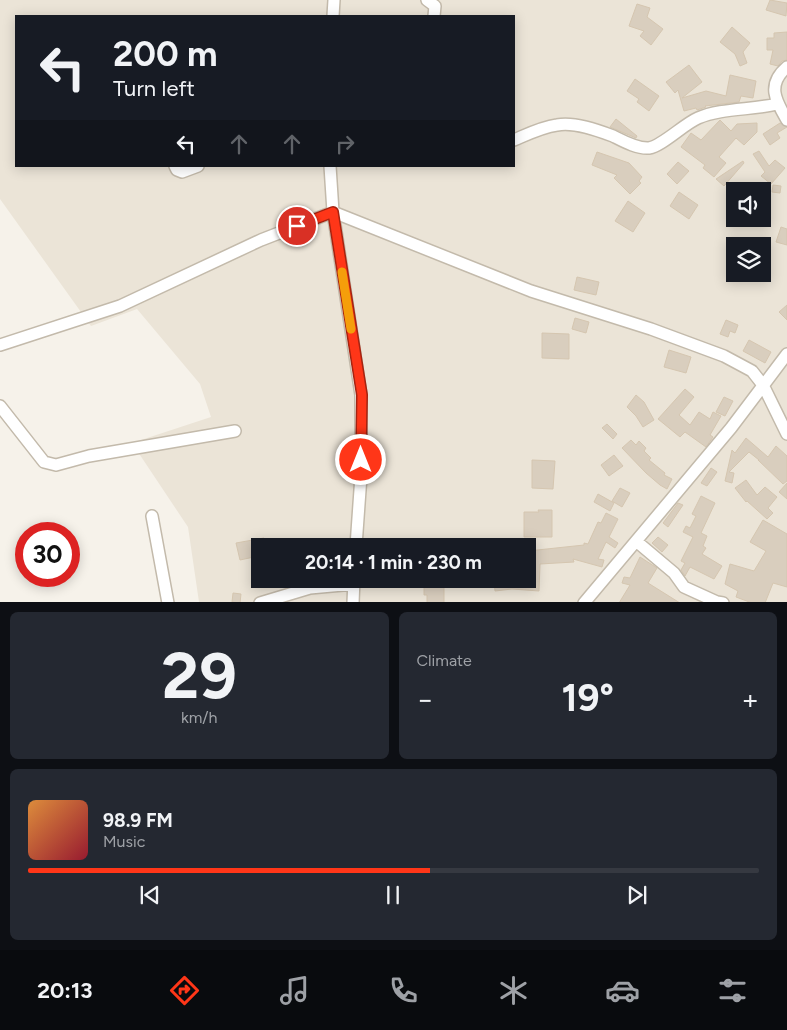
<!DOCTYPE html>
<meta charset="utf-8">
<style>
:root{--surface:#171b24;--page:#242831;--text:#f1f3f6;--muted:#9ea1a6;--line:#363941;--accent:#ff3618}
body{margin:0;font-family:Figtree,sans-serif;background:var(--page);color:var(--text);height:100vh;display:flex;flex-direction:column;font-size:19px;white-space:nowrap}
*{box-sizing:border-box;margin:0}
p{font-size:16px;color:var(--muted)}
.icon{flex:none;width:28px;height:28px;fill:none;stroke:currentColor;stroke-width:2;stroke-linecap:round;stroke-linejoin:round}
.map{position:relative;height:602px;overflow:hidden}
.drawer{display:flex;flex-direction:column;gap:10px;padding:10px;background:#0d0f14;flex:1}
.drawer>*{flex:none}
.guide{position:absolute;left:15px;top:15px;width:500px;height:152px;border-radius:0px;box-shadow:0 2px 12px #0003;background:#171b24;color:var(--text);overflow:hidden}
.buttons{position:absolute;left:726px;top:182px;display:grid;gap:10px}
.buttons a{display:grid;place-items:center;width:45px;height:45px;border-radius:0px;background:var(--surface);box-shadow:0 2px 12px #0003;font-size:25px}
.speed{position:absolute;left:15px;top:522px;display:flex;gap:10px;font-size:25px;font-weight:700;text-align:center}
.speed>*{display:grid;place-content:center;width:65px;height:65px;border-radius:50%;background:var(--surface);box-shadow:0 2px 12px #0003;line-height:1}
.speed .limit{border:8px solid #d22;background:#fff;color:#111}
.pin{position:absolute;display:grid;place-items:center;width:42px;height:42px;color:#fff;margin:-21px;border:2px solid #fff;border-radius:50%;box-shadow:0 1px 5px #0007}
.me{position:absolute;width:55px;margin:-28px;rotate:0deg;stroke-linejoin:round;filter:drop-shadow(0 0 4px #0008)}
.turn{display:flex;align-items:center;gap:18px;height:105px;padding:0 15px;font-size:22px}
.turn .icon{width:65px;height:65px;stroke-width:2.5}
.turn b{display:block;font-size:35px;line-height:42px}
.lanes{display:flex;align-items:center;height:48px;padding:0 15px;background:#0003;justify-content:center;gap:25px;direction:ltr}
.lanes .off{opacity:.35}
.big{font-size:38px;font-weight:700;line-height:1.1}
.drawer .tile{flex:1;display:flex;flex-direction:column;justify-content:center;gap:8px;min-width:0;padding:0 18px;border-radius:8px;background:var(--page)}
.drawer .dial{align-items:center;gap:0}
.dial b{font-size:65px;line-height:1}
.song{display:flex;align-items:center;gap:15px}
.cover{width:60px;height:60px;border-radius:8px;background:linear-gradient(135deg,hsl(30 70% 55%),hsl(350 70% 35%))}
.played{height:5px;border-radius:2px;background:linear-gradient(90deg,var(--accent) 55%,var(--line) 55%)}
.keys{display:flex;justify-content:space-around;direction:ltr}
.heat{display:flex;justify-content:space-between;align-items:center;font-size:28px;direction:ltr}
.drawer .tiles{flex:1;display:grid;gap:10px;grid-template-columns:1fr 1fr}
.tile:last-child{grid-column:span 2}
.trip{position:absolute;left:251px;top:538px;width:285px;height:50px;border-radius:0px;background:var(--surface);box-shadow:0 2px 12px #0003;font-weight:700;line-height:50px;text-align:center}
.tab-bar{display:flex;height:80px;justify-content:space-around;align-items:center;background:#090b0e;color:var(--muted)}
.tab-bar .icon{width:35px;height:35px}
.tab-bar .current{color:var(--accent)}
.tab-bar b{font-size:22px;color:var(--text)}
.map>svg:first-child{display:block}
.residential{fill:#ebe4d7;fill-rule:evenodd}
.building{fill:#d9cebe;stroke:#d5c6b0}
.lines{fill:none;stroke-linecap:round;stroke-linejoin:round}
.minor-casing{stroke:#c3baab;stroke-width:14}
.minor{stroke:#fff;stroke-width:11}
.route-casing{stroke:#a62310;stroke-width:12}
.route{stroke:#ff3618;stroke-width:9}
.slow{stroke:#f59e0b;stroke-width:9}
</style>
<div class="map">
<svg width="787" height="603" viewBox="0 0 787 603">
<rect width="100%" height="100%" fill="#f6f2ea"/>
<path class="residential" d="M0 0H787V602H199L188 527 132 443 211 417 200 384 137 309 91 326 0 199ZM16 16H514V166H16ZM735 191H762V219H735ZM735 246H762V274H735ZM260 546H528V579H260Z"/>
<path class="building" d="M770 0 787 3 786 16 766 10Z
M637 4 650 8 647 17 663 29 651 45 640 36 644 31 629 26Z
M732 27 750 43 743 52 747 63 740 66 735 54 720 42Z
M787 32V60L782 61 778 66 770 64 773 50H767V38H774V33Z
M689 65 702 82 682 98 706 91 726 96 730 75 756 81 753 98 741 96 739 102 705 106 706 107 697 110 696 108 684 111 678 90 675 93 666 82Z
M635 79 659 96 649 111 637 102 639 99 627 91Z
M616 119 637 136 636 138 610 127Z
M720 120 731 131 737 124 757 123V132L744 145 736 138 719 157 726 163 714 177 703 168 705 165 681 147 691 133 701 140Z
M780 123 787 127 777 133 780 138 770 145 763 134Z
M759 151 769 166 775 160 785 168 771 184 761 176 765 172 753 154Z
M597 152 629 163 642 177 639 181 641 183 630 194 614 178 617 175 592 165Z
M743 161 744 163 724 186 716 179Z
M678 162 689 171 677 184 667 174Z
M773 185 781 186 780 193 772 192Z
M679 192 698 205 689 219 670 206Z
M628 201 645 213 633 232 615 221Z
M781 227 787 229V245L776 242Z
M577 277 599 282 596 295 574 290Z
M787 305V320L779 312Z
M575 318 589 322 586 333 572 329Z
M726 320 738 325 735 333 730 331 728 337 720 334Z
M542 333 569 334V359L542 358Z
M749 340 771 352 765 363 743 351Z
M669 350 691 357 686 373 664 367Z
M685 389 694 397 679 415 690 425 699 412 710 419 713 412 721 416 710 435 713 437 706 447 685 432 680 437 658 419Z
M636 395 644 402 654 420 643 427 636 416 627 407Z
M724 397 733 401 725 416 716 412Z
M607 424 617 434 613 439 602 428Z
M746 438 768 457 776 446 787 456V481L783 484 758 460H759L749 452 729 472 734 473 732 483 725 481 732 450 735 453Z
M631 440 636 445 639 441 646 448 644 451 651 458 649 460 665 473 664 475 672 479 667 489 660 485 646 473 622 448Z
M614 455 623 466 609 476 601 465Z
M532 460 555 461 553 489 532 488Z
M711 468 717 472 707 486 701 483Z
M746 480 757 495 765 487 777 497 768 508 773 513 767 519 747 501 746 502 735 488Z
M787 483V499L779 492Z
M620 488 630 493 622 507 612 501Z
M598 494 614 503 610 511 594 502Z
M701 496 715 503 701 533 707 536 703 546 706 548 702 554 722 566 714 579 690 567 685 576 681 570 685 563 681 561 693 537 683 532 686 526 690 528 696 516 692 514Z
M678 503 683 505 668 527 663 523Z
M538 510H552V537H524V512H539Z
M606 513 618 519 609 537 618 543 615 548 606 542 598 559 604 560 602 567 573 559 574 562 540 564 539 591 512 589 495 591 494 581H500V579H528V551L584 545V543L588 544 598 522 601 523Z
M763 520 787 534V587L773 583 765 603H752L736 597 738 591 725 584 730 564 754 571 766 551 750 542Z
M658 537 668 545 662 552 652 543Z
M264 538 265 546H260V554L253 555 254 557 240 560 236 543Z
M640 557 657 568 648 583 680 603H619L630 585 622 583 624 577 630 578Z
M424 581H444V603H427V595H424Z
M233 593 241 594 240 603 232 602Z"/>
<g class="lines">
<defs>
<path id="minor" d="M427 0 435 6 434 16
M333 16 334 0
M787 67C766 85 776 101 787 120
M514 140C528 134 542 127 557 125 575 122 597 130 613 136 623 141 637 149 649 148 662 146 684 124 698 118 721 108 752 110 777 104
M175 166 177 170 182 172 198 166
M330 166 333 212 361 395V476L356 546
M0 345 120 306 261 240 333 212 531 291 651 329 724 356 752 371 763 385 787 434
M0 406 44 462 56 465 89 456 235 431
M152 516 168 603
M636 541 674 573 684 587 717 602 723 603
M260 603 310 588 354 584
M353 603 354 579
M584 603 731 428 787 354"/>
</defs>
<use href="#minor" class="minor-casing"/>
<use href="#minor" class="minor"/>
</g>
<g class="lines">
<defs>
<path id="route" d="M297 226 333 212 362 395 361 460"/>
</defs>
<use href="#route" class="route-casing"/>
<use href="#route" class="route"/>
<path class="slow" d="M342 272 351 329"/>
</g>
</svg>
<div class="buttons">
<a><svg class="icon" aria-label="sound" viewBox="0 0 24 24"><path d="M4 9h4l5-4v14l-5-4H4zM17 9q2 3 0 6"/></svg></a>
<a><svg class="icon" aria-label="layers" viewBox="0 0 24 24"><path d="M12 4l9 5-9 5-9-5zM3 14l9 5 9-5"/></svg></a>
</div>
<div class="speed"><div class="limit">30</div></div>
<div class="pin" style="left:297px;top:226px;background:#d93025"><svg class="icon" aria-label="arrive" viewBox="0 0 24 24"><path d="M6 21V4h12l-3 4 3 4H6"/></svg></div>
<svg class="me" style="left:361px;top:460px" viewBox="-20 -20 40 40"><circle r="17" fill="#ff3618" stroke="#fff" stroke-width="3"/><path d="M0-11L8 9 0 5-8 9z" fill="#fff"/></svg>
<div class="trip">20:14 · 1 min · 230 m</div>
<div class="guide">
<div class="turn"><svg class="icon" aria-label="left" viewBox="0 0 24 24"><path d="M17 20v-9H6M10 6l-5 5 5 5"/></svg><div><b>200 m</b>Turn left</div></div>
<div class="lanes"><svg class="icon" aria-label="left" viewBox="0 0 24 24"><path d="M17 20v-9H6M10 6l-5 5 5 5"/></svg><svg class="icon off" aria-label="ahead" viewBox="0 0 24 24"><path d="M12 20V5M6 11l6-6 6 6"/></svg><svg class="icon off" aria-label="ahead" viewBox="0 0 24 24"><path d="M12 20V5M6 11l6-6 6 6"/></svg><svg class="icon off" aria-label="right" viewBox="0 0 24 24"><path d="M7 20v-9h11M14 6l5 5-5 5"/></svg></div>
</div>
</div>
<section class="drawer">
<div class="tiles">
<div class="tile dial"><b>29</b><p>km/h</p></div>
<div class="tile"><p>Climate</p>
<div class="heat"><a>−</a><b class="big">19°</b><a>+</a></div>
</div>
<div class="tile">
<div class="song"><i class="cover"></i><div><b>98.9 FM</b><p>Music</p></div></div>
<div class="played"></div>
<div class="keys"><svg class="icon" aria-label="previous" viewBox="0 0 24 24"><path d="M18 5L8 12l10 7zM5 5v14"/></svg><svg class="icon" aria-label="pause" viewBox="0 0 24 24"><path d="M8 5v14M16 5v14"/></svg><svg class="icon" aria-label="next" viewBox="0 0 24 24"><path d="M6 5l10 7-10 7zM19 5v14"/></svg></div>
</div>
</div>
</section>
<nav class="tab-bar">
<b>20:13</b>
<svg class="icon current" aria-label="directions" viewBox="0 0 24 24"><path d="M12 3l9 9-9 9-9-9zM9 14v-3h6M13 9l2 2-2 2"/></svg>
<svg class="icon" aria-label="music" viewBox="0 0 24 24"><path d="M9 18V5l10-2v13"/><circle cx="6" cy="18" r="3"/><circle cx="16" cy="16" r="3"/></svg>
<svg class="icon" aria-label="phone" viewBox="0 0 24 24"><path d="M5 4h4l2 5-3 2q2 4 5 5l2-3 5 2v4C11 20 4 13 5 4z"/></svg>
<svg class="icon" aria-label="climate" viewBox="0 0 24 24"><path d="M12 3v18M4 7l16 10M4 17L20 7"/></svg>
<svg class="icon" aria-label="car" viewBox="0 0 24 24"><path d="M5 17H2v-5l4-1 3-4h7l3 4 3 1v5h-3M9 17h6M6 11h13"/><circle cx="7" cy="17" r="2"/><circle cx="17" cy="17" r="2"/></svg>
<svg class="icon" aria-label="filters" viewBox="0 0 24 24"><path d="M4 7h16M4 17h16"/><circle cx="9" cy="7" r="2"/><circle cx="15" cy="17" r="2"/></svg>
</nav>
